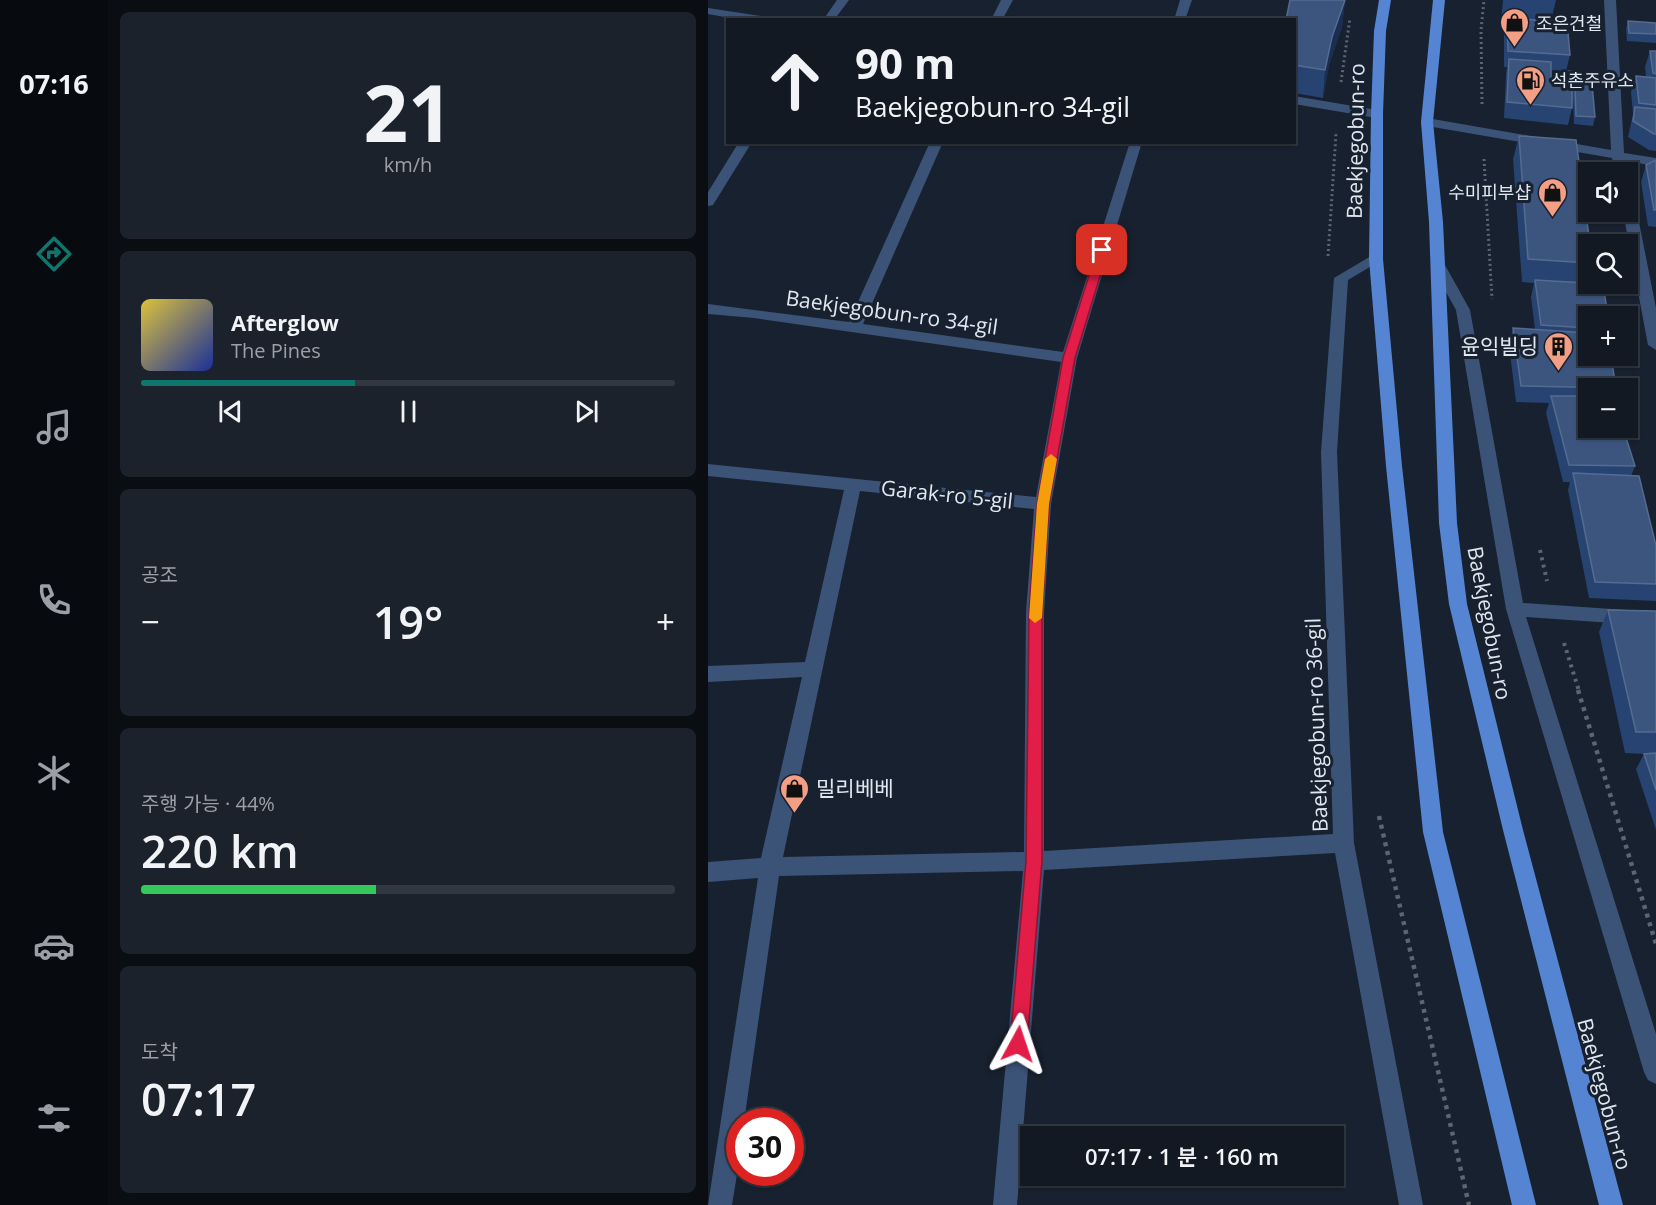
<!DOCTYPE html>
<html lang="ko">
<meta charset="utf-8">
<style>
:root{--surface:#121923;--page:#1b222b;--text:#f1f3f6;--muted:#9ca0a6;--line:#313841;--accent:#0f766e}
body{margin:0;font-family:"Open Sans","Noto Sans KR",sans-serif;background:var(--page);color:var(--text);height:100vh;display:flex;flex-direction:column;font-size:22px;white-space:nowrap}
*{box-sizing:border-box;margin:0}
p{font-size:20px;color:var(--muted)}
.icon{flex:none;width:33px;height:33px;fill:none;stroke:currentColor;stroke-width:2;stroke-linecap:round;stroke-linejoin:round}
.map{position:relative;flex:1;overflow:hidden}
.panel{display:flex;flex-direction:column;gap:12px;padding:12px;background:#0a0e13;width:600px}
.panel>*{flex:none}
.guide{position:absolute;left:18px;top:18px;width:570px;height:126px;border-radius:0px;box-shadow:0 2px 4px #0004,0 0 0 2px var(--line);background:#121923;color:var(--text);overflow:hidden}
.tools{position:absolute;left:870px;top:162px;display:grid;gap:12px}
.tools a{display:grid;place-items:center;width:60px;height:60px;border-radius:0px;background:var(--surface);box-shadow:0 2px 4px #0004,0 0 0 2px var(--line);font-size:30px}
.speed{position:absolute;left:18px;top:1108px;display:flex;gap:12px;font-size:30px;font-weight:700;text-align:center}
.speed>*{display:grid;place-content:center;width:78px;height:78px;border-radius:50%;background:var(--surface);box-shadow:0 2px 4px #0004,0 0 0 2px var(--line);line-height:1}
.speed .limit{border:9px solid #d22;background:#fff;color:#111}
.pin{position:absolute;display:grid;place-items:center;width:51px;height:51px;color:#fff;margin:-26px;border-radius:12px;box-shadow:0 3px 9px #0006}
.me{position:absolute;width:66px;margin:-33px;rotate:5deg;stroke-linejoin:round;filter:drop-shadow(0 0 4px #0008)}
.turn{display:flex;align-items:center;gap:21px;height:126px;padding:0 30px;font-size:27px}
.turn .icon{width:78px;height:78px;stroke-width:2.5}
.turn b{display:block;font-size:42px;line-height:51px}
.big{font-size:45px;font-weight:600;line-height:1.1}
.panel .widget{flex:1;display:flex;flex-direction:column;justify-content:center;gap:9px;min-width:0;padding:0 21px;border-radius:9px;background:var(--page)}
.panel .dial{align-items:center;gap:0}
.dial b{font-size:78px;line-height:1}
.song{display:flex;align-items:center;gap:18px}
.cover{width:72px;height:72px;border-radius:9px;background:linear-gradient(135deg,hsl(50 70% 55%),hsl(230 70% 35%))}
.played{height:6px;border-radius:3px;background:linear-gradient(90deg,var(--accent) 40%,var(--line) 40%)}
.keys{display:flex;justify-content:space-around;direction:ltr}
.heat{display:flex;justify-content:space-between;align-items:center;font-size:33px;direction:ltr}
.charge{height:9px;border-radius:4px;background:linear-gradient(90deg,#34c759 44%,var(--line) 0)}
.trip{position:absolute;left:312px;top:1126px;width:324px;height:60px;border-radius:0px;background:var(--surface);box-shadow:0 2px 4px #0004,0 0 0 2px var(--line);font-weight:600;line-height:60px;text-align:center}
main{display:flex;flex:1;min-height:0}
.dock{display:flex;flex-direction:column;width:108px;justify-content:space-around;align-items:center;background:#070a0e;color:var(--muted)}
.dock .icon{width:42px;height:42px}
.dock .selected{color:var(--accent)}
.dock b{font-size:27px;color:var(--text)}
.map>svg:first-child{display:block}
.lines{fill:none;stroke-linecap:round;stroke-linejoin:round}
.path-far2{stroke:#5d6571;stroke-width:3;stroke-dasharray:2 3;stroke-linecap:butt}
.path-far1{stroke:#5d6571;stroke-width:4;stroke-dasharray:3 4.5;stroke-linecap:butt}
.path{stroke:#5d6571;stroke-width:4.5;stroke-dasharray:4 5;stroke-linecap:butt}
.minor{fill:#3c5378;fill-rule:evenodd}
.major{fill:#5585d2;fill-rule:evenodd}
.wall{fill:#274371;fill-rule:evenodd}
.shaded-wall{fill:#192e51}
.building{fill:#3b557e;stroke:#556c90;stroke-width:1.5}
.route{fill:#e11d48;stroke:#92132f;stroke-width:1.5}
.slow{fill:#f59e0b}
.labels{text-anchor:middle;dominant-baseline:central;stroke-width:6;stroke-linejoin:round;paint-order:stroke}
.far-poi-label{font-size:18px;fill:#e0e7f0;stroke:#18212f;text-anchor:start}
.street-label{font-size:21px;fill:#e0e7f0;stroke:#18212f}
.poi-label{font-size:21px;fill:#e0e7f0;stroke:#18212f;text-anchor:end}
</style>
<main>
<nav class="dock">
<b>07:16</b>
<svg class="icon selected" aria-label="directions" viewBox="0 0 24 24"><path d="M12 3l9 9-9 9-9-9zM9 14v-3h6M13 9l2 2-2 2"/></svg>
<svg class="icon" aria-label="music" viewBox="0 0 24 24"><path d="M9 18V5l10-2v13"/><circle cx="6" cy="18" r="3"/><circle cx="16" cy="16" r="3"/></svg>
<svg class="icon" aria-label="phone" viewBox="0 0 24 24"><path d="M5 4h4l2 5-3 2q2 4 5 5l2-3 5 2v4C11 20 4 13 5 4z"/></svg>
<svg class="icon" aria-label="climate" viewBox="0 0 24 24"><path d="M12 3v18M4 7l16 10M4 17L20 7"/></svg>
<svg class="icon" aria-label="car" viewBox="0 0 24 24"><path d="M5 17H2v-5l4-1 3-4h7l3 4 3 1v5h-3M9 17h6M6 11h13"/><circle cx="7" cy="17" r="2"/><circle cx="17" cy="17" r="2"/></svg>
<svg class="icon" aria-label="filters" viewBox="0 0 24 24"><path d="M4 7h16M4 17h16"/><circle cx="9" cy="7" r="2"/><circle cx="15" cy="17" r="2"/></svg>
</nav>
<section class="panel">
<div class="widget dial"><b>21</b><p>km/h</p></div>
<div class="widget">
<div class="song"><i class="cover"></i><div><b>Afterglow</b><p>The Pines</p></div></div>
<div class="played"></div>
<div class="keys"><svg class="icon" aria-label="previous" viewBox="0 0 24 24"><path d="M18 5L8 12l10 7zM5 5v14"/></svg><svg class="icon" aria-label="pause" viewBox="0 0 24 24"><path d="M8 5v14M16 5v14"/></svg><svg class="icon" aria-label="next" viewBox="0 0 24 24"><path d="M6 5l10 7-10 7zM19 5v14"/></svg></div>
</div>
<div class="widget"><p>공조</p>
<div class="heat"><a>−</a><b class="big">19°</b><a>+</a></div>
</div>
<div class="widget"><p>주행 가능 · 44%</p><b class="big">220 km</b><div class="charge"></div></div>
<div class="widget"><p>도착</p><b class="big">07:17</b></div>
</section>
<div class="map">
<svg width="948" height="1205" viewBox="0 0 948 1205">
<rect width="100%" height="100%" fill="#18212f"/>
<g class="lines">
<path class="path-far2" d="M633 82 642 18
M774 104 773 30 776 0
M776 159 784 299
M620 256 628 134"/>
<path class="path-far1" d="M832 550 839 581
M856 643 871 691"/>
<path class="path" d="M870 690 948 944
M671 816 761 1205"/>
<path class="minor" d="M129 0H141L126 20H115Z
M293 0H305L294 20H283Z
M472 0H484L477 20H466Z
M896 0H908L916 153 948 158V166L918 161 921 172 920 173 908 172 904 158 719 126 713 122 719 118 903 150Z
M0 8 59 17 64 20H34L0 14Z
M586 96 669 110 675 114 669 118 586 104Z
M31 142H44L5 205 0 206V192Z
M222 142H235L155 324 355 352 422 142H434L369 358 343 504 336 612V851L625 834 613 452 626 278 663 256H673L675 259 640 280 629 452 646 843 715 1205H691L627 853 336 870 309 1205H285L315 871 71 876 36 1122H32V1156L24 1205H0L50 878 0 882V862L53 858 94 677 0 682V666L97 662 136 490 0 476V464L328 497 353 362 46 318 0 314V304L141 322ZM152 491 326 509 318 612 316 852 75 857Z
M920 198 927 202 948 308V350L940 345 915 212H920Z
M730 261 737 265 762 310 815 603 948 612V626L818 617 948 1034V1084L940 1080 936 1072 798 609 748 310 723 265Z"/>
<path class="major" d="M671 0H683L678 31 675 114V259L694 466 735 832 828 1205H804L715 832 678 466 661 259 663 114 666 31Z
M725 0H737L725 122 735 222 749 523 759 604 815 830 915 1205H891L795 830 741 604 731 523 721 222 713 122Z"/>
</g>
<path class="wall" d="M637 0 634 27 621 65 615 98 586 93V20Z
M795 0H848L843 21 862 55 858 71 887 117 885 126 866 124 865 98 864 108 860 125 796 118 798 75 799 67H796V34L798 21H793ZM843 70 857 71 855 79 856 83 843 82Z
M920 21 948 23V43L919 41 918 29Z
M942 51H948V151L941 150 920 137 925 114 923 92 928 76 938 77 937 67Z
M811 136 880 244V277L879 283 880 316V356L908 388H880V428L927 466 923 476 948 546V601L881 598 860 490 862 482H855L838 413 841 403 808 402 801 345 805 328 827 329 823 297 826 283 814 282 805 159Z
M948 160V227L940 226 933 182 938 165Z
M900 610 948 611V830L928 769 936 754H937L917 753 891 632Z"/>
<path class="shaded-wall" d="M637 0 634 27 621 65 615 98 617 70 624 37Z"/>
<path class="building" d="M582 0H637L624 37 617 70 586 65V20H578Z
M799 18 859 22 862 55 800 51Z
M920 21 948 23V34L921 33Z
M942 51H948V74L945 73Z
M801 59 843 62V82L864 84V108L799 102Z
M858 71 883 73 887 117 868 116 867 89H864V84L858 83Z
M928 76 948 78V105L931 103Z
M927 107 948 109V134H946L925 121Z
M811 136 868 140 882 244H880V263L820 259Z
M948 160V210H946L938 165Z
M827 280 895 284 900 316H880V328L833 325Z
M805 328 880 333V356H903L908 388 813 386Z
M843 396H880V428H915L927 466 861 465Z
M865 473 931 476 948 546V584L887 582Z
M900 610 948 611V732H928Z
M948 753V790L936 754Z"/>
<path class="route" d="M394 247 400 250 367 358 341 504 334 612V861L319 1044 317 1050 310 1053 304 1050 302 1044 318 861 321 612 329 504 355 358 389 250Z"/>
<path class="slow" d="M343 454 349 459 341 504 334 618 327 623 321 618 329 504 337 459Z"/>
<defs>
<symbol id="shop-pin" viewBox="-11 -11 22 30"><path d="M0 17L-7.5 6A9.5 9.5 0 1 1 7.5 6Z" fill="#f39f86" stroke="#18212f"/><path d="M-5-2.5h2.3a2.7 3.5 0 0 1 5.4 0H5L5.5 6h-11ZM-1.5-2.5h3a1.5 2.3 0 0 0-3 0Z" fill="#111"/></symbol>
<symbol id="fuel-pin" viewBox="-11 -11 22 30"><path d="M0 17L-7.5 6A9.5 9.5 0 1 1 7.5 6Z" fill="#f39f86" stroke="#18212f"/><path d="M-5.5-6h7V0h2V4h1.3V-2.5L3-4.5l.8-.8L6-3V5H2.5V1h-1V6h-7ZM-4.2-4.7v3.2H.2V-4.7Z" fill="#111"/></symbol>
<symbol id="building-pin" viewBox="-11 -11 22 30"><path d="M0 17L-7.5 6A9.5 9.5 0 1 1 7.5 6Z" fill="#f39f86" stroke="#18212f"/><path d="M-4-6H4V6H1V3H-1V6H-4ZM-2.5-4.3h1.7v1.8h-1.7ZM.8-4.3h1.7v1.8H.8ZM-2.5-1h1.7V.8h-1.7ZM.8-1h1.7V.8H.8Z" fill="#111"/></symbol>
</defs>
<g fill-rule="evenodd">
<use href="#shop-pin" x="790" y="6" width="33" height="45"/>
<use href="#fuel-pin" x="806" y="64" width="33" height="45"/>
<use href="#shop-pin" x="828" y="176" width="33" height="45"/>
<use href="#building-pin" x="834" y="330" width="33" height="45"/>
<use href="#shop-pin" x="70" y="772" width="33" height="45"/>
</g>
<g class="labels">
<g class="far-poi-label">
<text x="828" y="23">조은건철</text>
<text x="843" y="80">석촌주유소</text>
<text x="823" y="192" text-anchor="end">수미피부샵</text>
</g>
<g class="street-label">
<text transform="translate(647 141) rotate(-89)">Baekjegobun-ro</text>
<text transform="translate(184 312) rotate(8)">Baekjegobun-ro 34-gil</text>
<text transform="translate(239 494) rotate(6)">Garak-ro 5-gil</text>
<text transform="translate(782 623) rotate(79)">Baekjegobun-ro</text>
<text transform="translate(608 725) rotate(-92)">Baekjegobun-ro 36-gil</text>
<text transform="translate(897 1094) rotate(75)">Baekjegobun-ro</text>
</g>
<g class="poi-label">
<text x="830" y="346">윤익빌딩</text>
<text x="108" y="788" text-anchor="start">밀리베베</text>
</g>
</g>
</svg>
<div class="tools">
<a><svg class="icon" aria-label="sound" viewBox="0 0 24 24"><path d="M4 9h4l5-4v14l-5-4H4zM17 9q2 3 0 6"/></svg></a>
<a><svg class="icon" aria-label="search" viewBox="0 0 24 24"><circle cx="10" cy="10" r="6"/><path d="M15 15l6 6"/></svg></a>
<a>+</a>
<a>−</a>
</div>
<div class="speed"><div class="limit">30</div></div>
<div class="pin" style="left:394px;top:250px;background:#d93025"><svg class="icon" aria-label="arrive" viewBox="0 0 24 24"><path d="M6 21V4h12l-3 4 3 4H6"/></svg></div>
<svg class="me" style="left:310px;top:1044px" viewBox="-20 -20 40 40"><path d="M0-17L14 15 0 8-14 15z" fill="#e11d48" stroke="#fff" stroke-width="4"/></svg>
<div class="trip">07:17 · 1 분 · 160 m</div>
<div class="guide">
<div class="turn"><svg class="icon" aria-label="ahead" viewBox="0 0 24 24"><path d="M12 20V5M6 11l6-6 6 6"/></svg><div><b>90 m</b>Baekjegobun-ro 34-gil</div></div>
</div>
</div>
</main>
